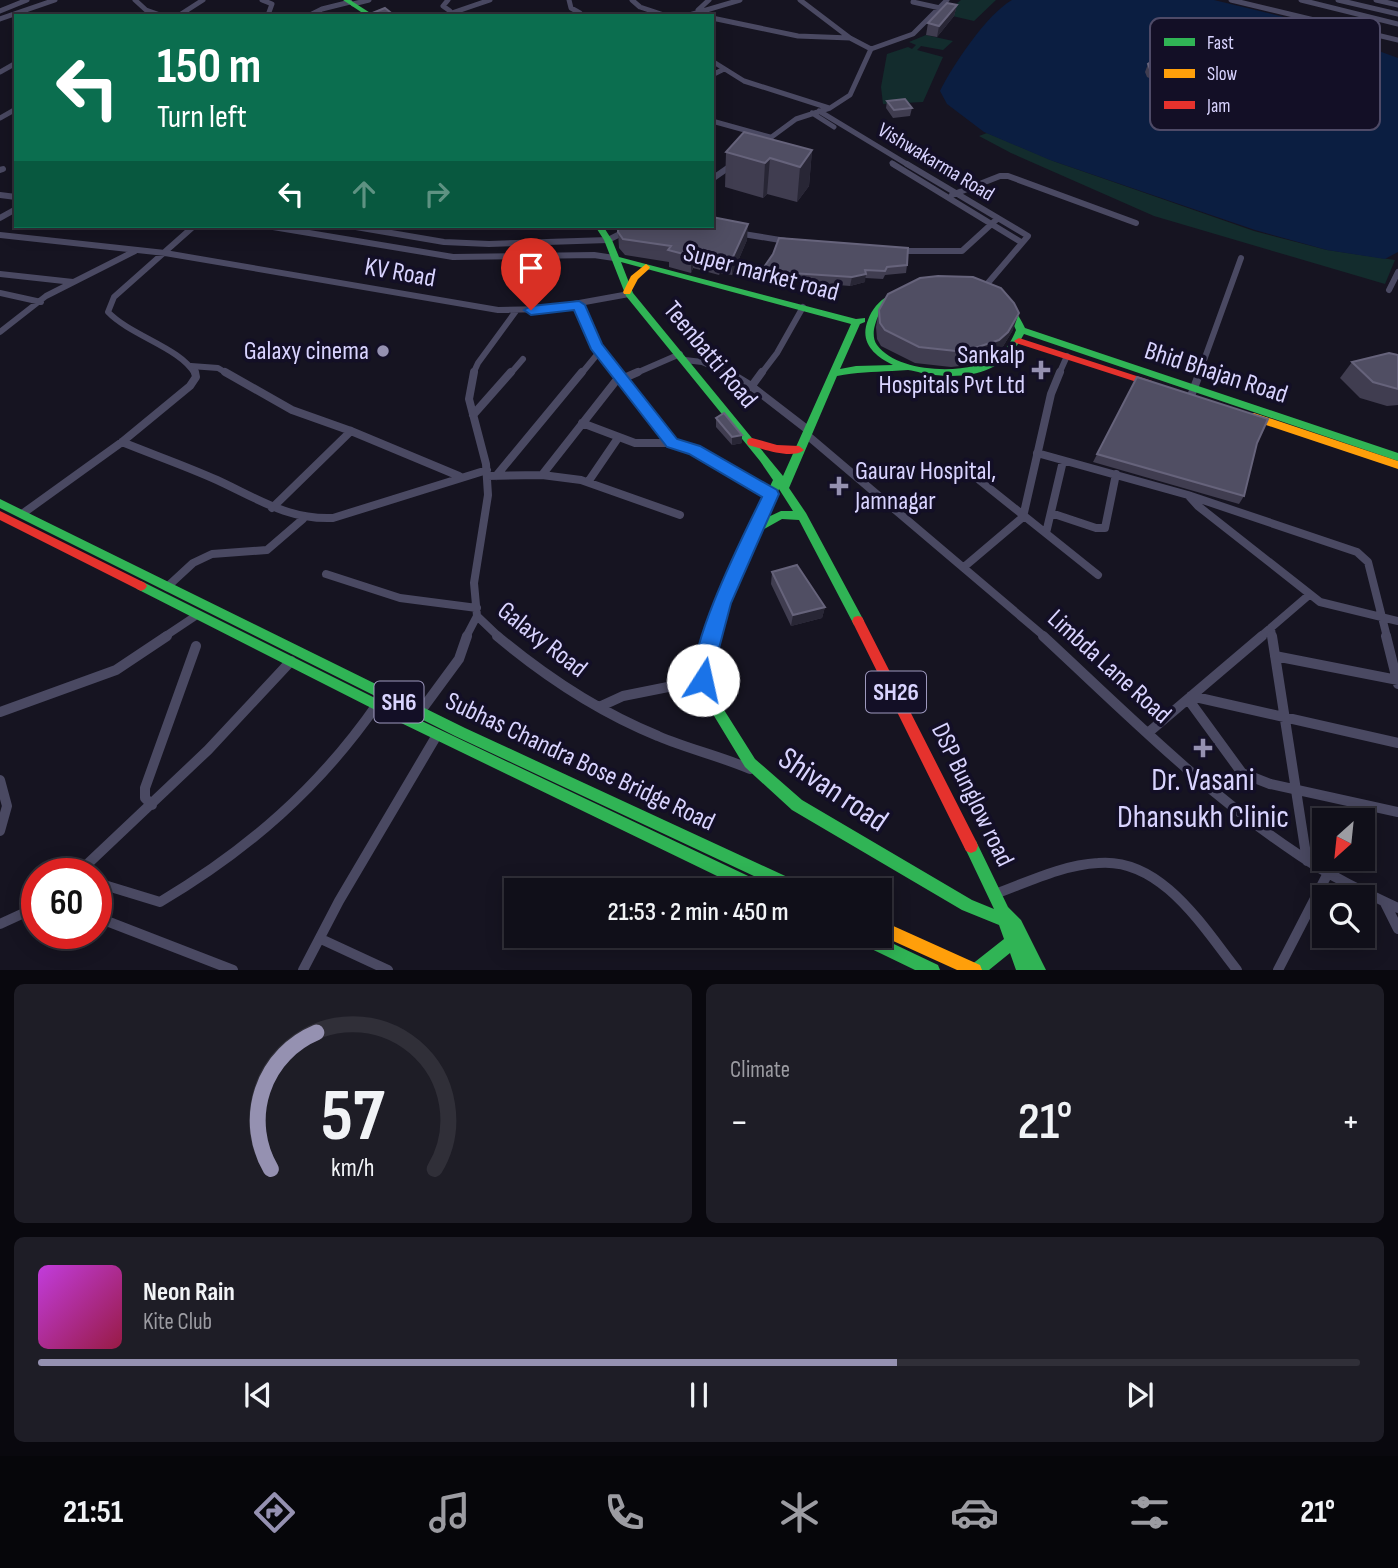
<!DOCTYPE html>
<meta charset="utf-8">
<style>
:root{--surface:#100f19;--page:#1e1d26;--text:#f1f3f6;--muted:#9c9ca2;--line:#302f38;--accent:#9591b1}
body{margin:0;font-family:"Sofia Sans Condensed",sans-serif;background:var(--page);color:var(--text);height:100vh;display:flex;flex-direction:column;font-size:26px;white-space:nowrap}
*{box-sizing:border-box;margin:0}
p{font-size:23px;color:var(--muted)}
.icon{flex:none;width:38px;height:38px;fill:none;stroke:currentColor;stroke-width:2;stroke-linecap:round;stroke-linejoin:round}
.map{position:relative;height:970px;overflow:hidden}
.side{display:flex;flex-direction:column;gap:14px;padding:14px;background:#09080e;flex:1}
.side>*{flex:none}
.hud{position:absolute;left:14px;top:14px;width:700px;height:214px;border-radius:0px;box-shadow:0 4px 18px #0003,0 0 0 2px var(--line);background:#0b6e4f;color:#fff;overflow:hidden}
.needle{width:46px;rotate:207deg}
.fabs{position:absolute;left:1312px;top:808px;display:grid;gap:14px}
.fabs a{display:grid;place-items:center;width:63px;height:63px;border-radius:0px;background:var(--surface);box-shadow:0 4px 18px #0003,0 0 0 2px var(--line);font-size:35px}
.speed{position:absolute;left:21px;top:858px;display:flex;gap:14px;font-size:35px;font-weight:700;text-align:center}
.speed>*{display:grid;place-content:center;width:91px;height:91px;border-radius:50%;background:var(--surface);box-shadow:0 4px 18px #0003,0 0 0 2px var(--line);line-height:1}
.speed .limit{border:10px solid #d22;background:#fff;color:#111}
.pin{position:absolute;display:grid;place-items:center;width:60px;height:60px;color:#fff;margin:-72px -30px;border-radius:50% 50% 50% 0;rotate:-45deg;box-shadow:0 0 7px #0007}
.pin .icon{rotate:45deg}
.me{position:absolute;width:77px;margin:-38px;rotate:10deg;stroke-linejoin:round;filter:drop-shadow(0 0 5px #0008)}
.turn{display:flex;align-items:center;gap:24px;height:147px;padding:0 28px;font-size:32px}
.turn .icon{width:91px;height:91px;stroke-width:2.5}
.turn b{display:block;font-size:49px;line-height:60px}
.lanes{display:flex;align-items:center;height:66px;padding:0 28px;background:#0003;justify-content:center;gap:35px;direction:ltr}
.lanes .off{opacity:.35}
.big{font-size:52px;font-weight:600;line-height:1.1}
.side .tile{flex:1;display:flex;flex-direction:column;justify-content:center;gap:10px;min-width:0;padding:0 24px;border-radius:10px;background:var(--page)}
.side .dial{align-items:center;gap:0}
.dial svg{height:182px;overflow:visible;fill:none;stroke:var(--line);stroke-width:7;stroke-linecap:round;text-anchor:middle}
.dial text{fill:var(--text);stroke:none}
.song{display:flex;align-items:center;gap:21px}
.cover{width:84px;height:84px;border-radius:10px;background:linear-gradient(135deg,hsl(290 70% 55%),hsl(340 70% 35%))}
.played{height:7px;border-radius:4px;background:linear-gradient(90deg,var(--accent) 65%,var(--line) 65%)}
.keys{display:flex;justify-content:space-around;direction:ltr}
.heat{display:flex;justify-content:space-between;align-items:center;font-size:38px;direction:ltr}
.side .tiles{flex:1;display:grid;gap:14px;grid-template-columns:1fr 1fr}
.tile:last-child{grid-column:span 2}
.trip{position:absolute;left:504px;top:878px;width:388px;height:70px;border-radius:0px;background:var(--surface);box-shadow:0 4px 18px #0003,0 0 0 2px var(--line);font-weight:600;line-height:70px;text-align:center}
.tab-bar{display:flex;height:112px;justify-content:space-around;align-items:center;background:#06060a;color:var(--muted)}
.tab-bar .icon{width:49px;height:49px}
.tab-bar .active{color:var(--accent)}
.tab-bar b{font-size:32px;color:var(--text)}
.map>svg:first-child{display:block}
.green{fill:#132c2d}
.water{fill:#0b1e41}
.lines{fill:none;stroke-linecap:round;stroke-linejoin:round}
.street-far3{stroke:#4a4962;stroke-width:5}
.street-far2{stroke:#4a4962;stroke-width:6}
.street-far1{stroke:#4a4962;stroke-width:8}
.street{stroke:#4a4962;stroke-width:10}
.fast{fill:#30b455;fill-rule:evenodd}
.slow{fill:#ff9f0a;fill-rule:evenodd}
.jam{fill:#e5322d;fill-rule:evenodd}
.wall{fill:#403d50}
.shaded-wall{fill:#282635}
.building{fill:#504e63;stroke:#66637b;stroke-width:2}
.route{fill:#1a73e8;stroke:#114b97;stroke-width:2}
.poi-dot{fill:#9591b1;stroke:#130f26;stroke-width:2.5}
.labels{text-anchor:middle;dominant-baseline:central;stroke-width:7;stroke-linejoin:round;paint-order:stroke}
.far-street-label{font-size:21px;fill:#d9d4ff;stroke:#130f26}
.shield{fill:#130f26;stroke:#9e99be;stroke-width:2}
.shield-label{font-size:24px;font-weight:bold;fill:#d9d4ff}
.street-label{font-size:26px;fill:#d9d4ff;stroke:#130f26}
.poi-label{font-size:26px;fill:#d9d4ff;stroke:#130f26;text-anchor:end}
.near-poi-label{font-size:32px;fill:#d9d4ff;stroke:#130f26}
.near-street-label{font-size:32px;fill:#d9d4ff;stroke:#130f26}
.key{fill:#130f26;stroke:#4e4a67;stroke-width:2}
.key-label{font-size:19px;fill:#d9d4ff}
</style>
<div class="map">
<svg width="1398" height="970" viewBox="0 0 1398 970">
<rect width="100%" height="100%" fill="#161421"/>
<path class="green" d="M961 0H996L974 21 944 14Z
M926 35 953 41 943 50 921 46 917 50 943 57 923 102 883 104 881 87 887 54 908 47 912 49 916 45 909 42Z
M987 133 1056 162 1254 231 1327 250 1395 260 1385 284 1154 216 1011 153 979 136Z"/>
<path class="water" d="M1012 0H1214L1288 18 1398 58V252L1385 259 1327 250 1255 230 1050 160 984 132 947 104 940 91C952 66 987 14 1012 0Z"/>
<g class="lines">
<path class="street-far3" d="M135 0 146 10 163 16
M262 0 272 4 268 15
M448 0 443 6 450 11
M569 0 571 8 580 13 573 16
M632 0 640 7 667 16
M800 0 850 38 871 49
M1231 0 1398 40
M1301 0 1398 24
M1338 0 1398 14
M1376 0 1398 5
M913 2 940 8
M353 4 369 0
M698 10 709 0
M0 11 27 0
M178 16 203 0
M256 16H279
M308 16 322 9 350 2
M443 16 490 0
M686 16 740 0
M712 18 798 36 850 38
M0 19 55 0
M712 61 744 81 829 108
M0 72 16 63
M712 75 724 69
M819 111 910 166
M812 113 834 127
M0 118 16 109
M712 121 770 137
M762 144 796 119 830 108 850 95 871 49 913 34 947 0
M892 163 896 166"/>
<path class="street-far2" d="M893 164 1021 242
M907 164 1028 236 982 290
M0 170 3 169
M712 179 732 165
M0 195 16 197
M952 195 1000 176H1008L1136 223
M0 218 16 209
M194 226 114 297 108 312C131 336 181 348 195 374
M267 226 453 257 594 255 614 258
M350 226 444 242 489 244 608 240 636 226
M737 233 786 241
M0 235 165 253 498 310 546 309 629 294
M897 251H962L997 219
M0 274 73 282
M1389 290 1398 272
M0 293 41 302
M579 305 596 346 618 374
M0 332 46 296 135 251
M685 360 702 362 731 374
M191 366 218 368 228 374
M473 374 478 363 516 311
M510 374 523 359
M581 374 600 351
M634 374 680 354
M761 374 777 353 803 307
M1059 374 1067 356
M1199 374 1241 258"/>
<path class="street-far1" d="M225 372 292 410 351 431 459 476
M474 372 469 399 486 464 488 495 474 583 477 616 499 637
M616 372 672 443
M728 372 751 386 808 430
M751 387 762 372
M1191 396 1200 372
M473 415 511 372
M582 423 635 443H672L694 450 771 494
M807 435 1045 637
M122 442C154 455 186 466 217 480 256 498 288 520 333 518L487 470
M1037 453 1188 495 1357 552 1368 562 1387 637
M542 475 615 382 638 372
M487 476 542 475 581 480 680 515
M496 476 582 372
M978 479 1098 575
M588 482 618 438
M1189 496 1198 506 1320 602 1398 621
M272 508 351 431
M1051 513 1096 528H1105L1116 474
M22 514 122 442 190 386 196 377 195 372
M1046 533 1063 461
M964 567 1023 517 1051 394 1060 372
M326 574 400 598 477 608
M167 587 193 563 212 554 267 550 303 519
M1271 628 1272 637
M164 637 197 615
M466 637 477 616
M1260 637 1309 595"/>
<path class="street" d="M497 636C546 677 599 712 658 736 688 749 720 756 750 769
M1043 636C1125 712 1205 793 1299 855 1330 876 1364 892 1398 908
M1272 636 1307 861
M1386 636 1398 684
M1275 656 1398 680
M1191 696 1398 743
M1188 699 1242 773 1270 784 1398 812
M599 707 623 696 703 680
M0 712 116 670 167 636
M420 712 459 659 467 636
M1149 732 1262 636
M0 780 7 806 0 831
M152 805 145 798V788L196 646
M78 873 208 750 291 661
M96 880 102 889 98 910 104 920 233 970
M101 884 160 902C248 850 320 787 378 703
M995 894C1028 882 1062 865 1098 863 1161 857 1203 927 1237 970
M1385 903 1398 929
M0 924 37 907
M321 939 388 970
M303 970 339 901 437 735
M1278 970 1327 875"/>
<path class="fast" d="M343 0H350L375 16H367Z
M595 226H603L612 240 619 257 856 319 865 318V322L860 324 840 369 856 366 893 365C874 356 859 342 868 320 872 309 879 301 888 296 920 278 978 278 1007 302 1015 309 1020 318 1025 328L1398 453V461L1024 334C1005 370 975 379 935 375 926 375 917 371 908 370 903 370 897 371 892 371 873 372 856 372 837 376L789 488 806 513 864 621 862 625 858 626 854 625 799 520 782 519 759 532 738 579 715 638 710 662 709 680 714 694 755 759 802 800 972 900 994 909 964 846 966 841 971 839 976 841 1008 907 1021 920 1046 970H1016L1010 953 989 970H969L971 965 1004 939 999 925 962 910 792 810 745 767 705 701 697 680 698 662 703 638 726 579 773 480 760 461 626 296 604 240ZM621 262 851 324 783 476 633 293ZM946 288C979 292 1003 297 1016 330 1012 340 1007 349 998 356 971 376 898 374 877 345 873 340 873 331 875 325 883 294 919 290 946 288ZM779 489 793 511H781L766 518Z
M0 499 465 728 807 886 809 891H786L455 736 0 508Z
M141 581 405 713 769 886 771 891H748L397 721 137 589 135 586 137 583Z
M853 936H877L938 965 940 970H915L855 941Z"/>
<path class="slow" d="M646 264 650 267 649 269 638 279 630 294H624L623 292 631 276Z
M1254 413 1398 461V469L1251 420 1249 417 1251 414Z
M880 920 980 965 982 970H957L880 935Z"/>
<path class="jam" d="M1019 338 1152 381 1154 383 1149 386 1146 385 1016 343 1014 341Z
M752 438 777 445 799 446 804 450C792 460 763 449 748 445L747 442 748 439Z
M0 511 145 583 147 586 145 589 141 591 137 589 0 520Z
M858 616 862 617 976 841 978 846 976 851 971 853 966 851 852 621 854 617Z"/>
</g>
<path class="wall" d="M957 5 954 16 937 37 926 35 928 23Z
M1148 64 1196 85 1170 88 1147 77 1145 72Z
M887 101 912 108 910 116 893 118 886 108Z
M812 150 809 186 797 202 767 194 763 198 725 187 726 152Z
M618 232 747 240 732 275 720 273 719 275 693 268 691 273 669 267V262L625 255 619 248Z
M907 265 906 273 885 275 883 279 865 278V282L850 286 790 281 763 275 764 267Z
M879 310 1013 330 1002 348 993 356 970 365 951 367 915 363 881 346 877 339 876 327Z
M1398 355V405L1387 406 1360 398 1340 378 1352 362Z
M1137 377 1257 443 1244 496 1239 504 1093 462Z
M716 418 742 443 732 445 716 427Z
M772 572 825 607 822 618 791 626 771 584Z"/>
<path class="shaded-wall" d="M957 5 954 16 937 37 939 26Z
M1199 77 1196 85 1170 88 1173 80Z
M812 150 809 186 797 202 800 167Z
M770 158 767 194 763 198 765 163Z
M748 224 747 240 732 275V259Z
M693 251V268L691 273V256Z
M720 257V273L719 275V259Z
M866 274 865 282 850 286 852 277Z
M1019 313 1013 330 1002 348 993 356 970 365 975 348Z
M742 435V443L732 445V437Z
M825 607 822 618 791 626 793 615Z"/>
<path class="building" d="M947 3 957 5 939 26 928 23Z
M385 8 395 16H365Z
M329 13 352 16H324Z
M1157 58H1176L1199 68V77L1173 80 1150 69 1148 64Z
M905 99 912 108 894 110 887 101Z
M744 132 812 150 800 167 770 158 765 163 726 152Z
M712 217 748 224 732 259 720 257 719 259 693 251 691 256 668 250 671 246 623 239 618 232V226H712Z
M779 238 908 248 907 265 887 267 885 271 865 270 866 274 852 277 791 273 764 267 773 254Z
M938 276 973 277 1001 288 1014 303 1019 313 1008 332 999 340 975 348 956 351 919 347 885 330 880 323 879 310 888 294 920 278Z
M1389 353 1398 355V389L1373 382 1352 362Z
M1137 377 1268 419 1257 443 1244 496 1097 454Z
M724 413 742 435 732 437 716 418Z
M797 565 825 607 793 615 772 572Z"/>
<path class="route" d="M579 301 585 305 602 344 677 439 700 446 777 490 779 494 731 603 709 686 703 688 696 686C682 655 746 530 762 497L689 454 667 447 591 349 574 310 531 315 524 310 531 306Z"/>
<g class="poi-dot">
<circle cx="383" cy="351" r="7"/>
<path d="M1037.5 359.5h7v7h7v7h-7v7h-7v-7h-7v-7h7z"/>
<path d="M835.5 475.5h7v7h7v7h-7v7h-7v-7h-7v-7h7z"/>
<path d="M1199.5 737.5h7v7h7v7h-7v7h-7v-7h-7v-7h7z"/>
</g>
<g class="labels">
<g class="far-street-label">
<text transform="translate(936 162) rotate(31)">Vishwakarma Road</text>
</g>
<g class="shield">
<rect x="866" y="671.5" width="60" height="41" rx="5"/>
<rect x="374.5" y="681.5" width="49" height="41" rx="5"/>
</g>
<g class="shield-label">
<text x="896" y="692">SH26</text>
<text x="399" y="702">SH6</text>
</g>
<g class="street-label">
<text transform="translate(400 273) rotate(10)">KV Road</text>
<text transform="translate(761 273) rotate(15)">Super market road</text>
<text transform="translate(710 355) rotate(50)">Teenbatti Road</text>
<text transform="translate(1216 373) rotate(18)">Bhid Bhajan Road</text>
<text transform="translate(542 640) rotate(38)">Galaxy Road</text>
<text transform="translate(1109 667) rotate(42)">Limbda Lane Road</text>
<text transform="translate(580 762) rotate(25)">Subhas Chandra Bose Bridge Road</text>
<text transform="translate(972 795) rotate(64)">DSP Bunglow road</text>
</g>
<g class="poi-label">
<text x="369" y="351">Galaxy cinema</text>
<text x="1025" y="355">Sankalp<tspan x="1025" dy="30">Hospitals Pvt Ltd</tspan></text>
<text x="855" y="471" text-anchor="start">Gaurav Hospital,<tspan x="855" dy="30">Jamnagar</tspan></text>
</g>
<g class="near-poi-label">
<text x="1203" y="780">Dr. Vasani<tspan x="1203" dy="37">Dhansukh Clinic</tspan></text>
</g>
<g class="near-street-label">
<text transform="translate(833 790) rotate(34)">Shivan road</text>
</g>
</g>
<rect x="1150" y="18" width="230" height="112" rx="10" class="key"/>
<rect x="1164" y="38" width="31" height="8" fill="#30b455"/>
<rect x="1164" y="69" width="31" height="9" fill="#ff9f0a"/>
<rect x="1164" y="101" width="31" height="8" fill="#e5322d"/>
<g class="key-label">
<text x="1207" y="49">Fast</text>
<text x="1207" y="80">Slow</text>
<text x="1207" y="112">Jam</text>
</g>
</svg>
<div class="fabs">
<a><svg class="needle" viewBox="-14 -14 28 28"><path d="M0-13l5 13h-10z" fill="#e53935"/><path d="M0 13l5-13h-10z" fill="#9c9ca2"/></svg></a>
<a><svg class="icon" aria-label="search" viewBox="0 0 24 24"><circle cx="10" cy="10" r="6"/><path d="M15 15l6 6"/></svg></a>
</div>
<div class="speed"><div class="limit">60</div></div>
<div class="pin" style="left:531px;top:310px;background:#d93025"><svg class="icon" aria-label="arrive" viewBox="0 0 24 24"><path d="M6 21V4h12l-3 4 3 4H6"/></svg></div>
<svg class="me" style="left:703px;top:680px" viewBox="-20 -20 40 40"><circle r="19" fill="#fff"/><path d="M0-13L10 11 0 6-10 11z" fill="#1a73e8"/></svg>
<div class="trip">21:53 · 2 min · 450 m</div>
<div class="hud">
<div class="turn"><svg class="icon" aria-label="left" viewBox="0 0 24 24"><path d="M17 20v-9H6M10 6l-5 5 5 5"/></svg><div><b>150 m</b>Turn left</div></div>
<div class="lanes"><svg class="icon" aria-label="left" viewBox="0 0 24 24"><path d="M17 20v-9H6M10 6l-5 5 5 5"/></svg><svg class="icon off" aria-label="ahead" viewBox="0 0 24 24"><path d="M12 20V5M6 11l6-6 6 6"/></svg><svg class="icon off" aria-label="right" viewBox="0 0 24 24"><path d="M7 20v-9h11M14 6l5 5-5 5"/></svg></div>
</div>
</div>
<section class="side">
<div class="tiles">
<div class="tile dial"><svg viewBox="0 0 100 80">
<path d="M14 69A42 42 0 1 1 86 69"/>
<path d="M14 69A42 42 0 0 1 34 9" stroke="#9591b1"/>
<text x="50" y="56" font-size="32" font-weight="700">57</text>
<text x="50" y="72" font-size="11">km/h</text>
</svg></div>
<div class="tile"><p>Climate</p>
<div class="heat"><a>−</a><b class="big">21°</b><a>+</a></div>
</div>
<div class="tile">
<div class="song"><i class="cover"></i><div><b>Neon Rain</b><p>Kite Club</p></div></div>
<div class="played"></div>
<div class="keys"><svg class="icon" aria-label="previous" viewBox="0 0 24 24"><path d="M18 5L8 12l10 7zM5 5v14"/></svg><svg class="icon" aria-label="pause" viewBox="0 0 24 24"><path d="M8 5v14M16 5v14"/></svg><svg class="icon" aria-label="next" viewBox="0 0 24 24"><path d="M6 5l10 7-10 7zM19 5v14"/></svg></div>
</div>
</div>
</section>
<nav class="tab-bar">
<b>21:51</b>
<svg class="icon active" aria-label="directions" viewBox="0 0 24 24"><path d="M12 3l9 9-9 9-9-9zM9 14v-3h6M13 9l2 2-2 2"/></svg>
<svg class="icon" aria-label="music" viewBox="0 0 24 24"><path d="M9 18V5l10-2v13"/><circle cx="6" cy="18" r="3"/><circle cx="16" cy="16" r="3"/></svg>
<svg class="icon" aria-label="phone" viewBox="0 0 24 24"><path d="M5 4h4l2 5-3 2q2 4 5 5l2-3 5 2v4C11 20 4 13 5 4z"/></svg>
<svg class="icon" aria-label="climate" viewBox="0 0 24 24"><path d="M12 3v18M4 7l16 10M4 17L20 7"/></svg>
<svg class="icon" aria-label="car" viewBox="0 0 24 24"><path d="M5 17H2v-5l4-1 3-4h7l3 4 3 1v5h-3M9 17h6M6 11h13"/><circle cx="7" cy="17" r="2"/><circle cx="17" cy="17" r="2"/></svg>
<svg class="icon" aria-label="filters" viewBox="0 0 24 24"><path d="M4 7h16M4 17h16"/><circle cx="9" cy="7" r="2"/><circle cx="15" cy="17" r="2"/></svg>
<b>21°</b>
</nav>
